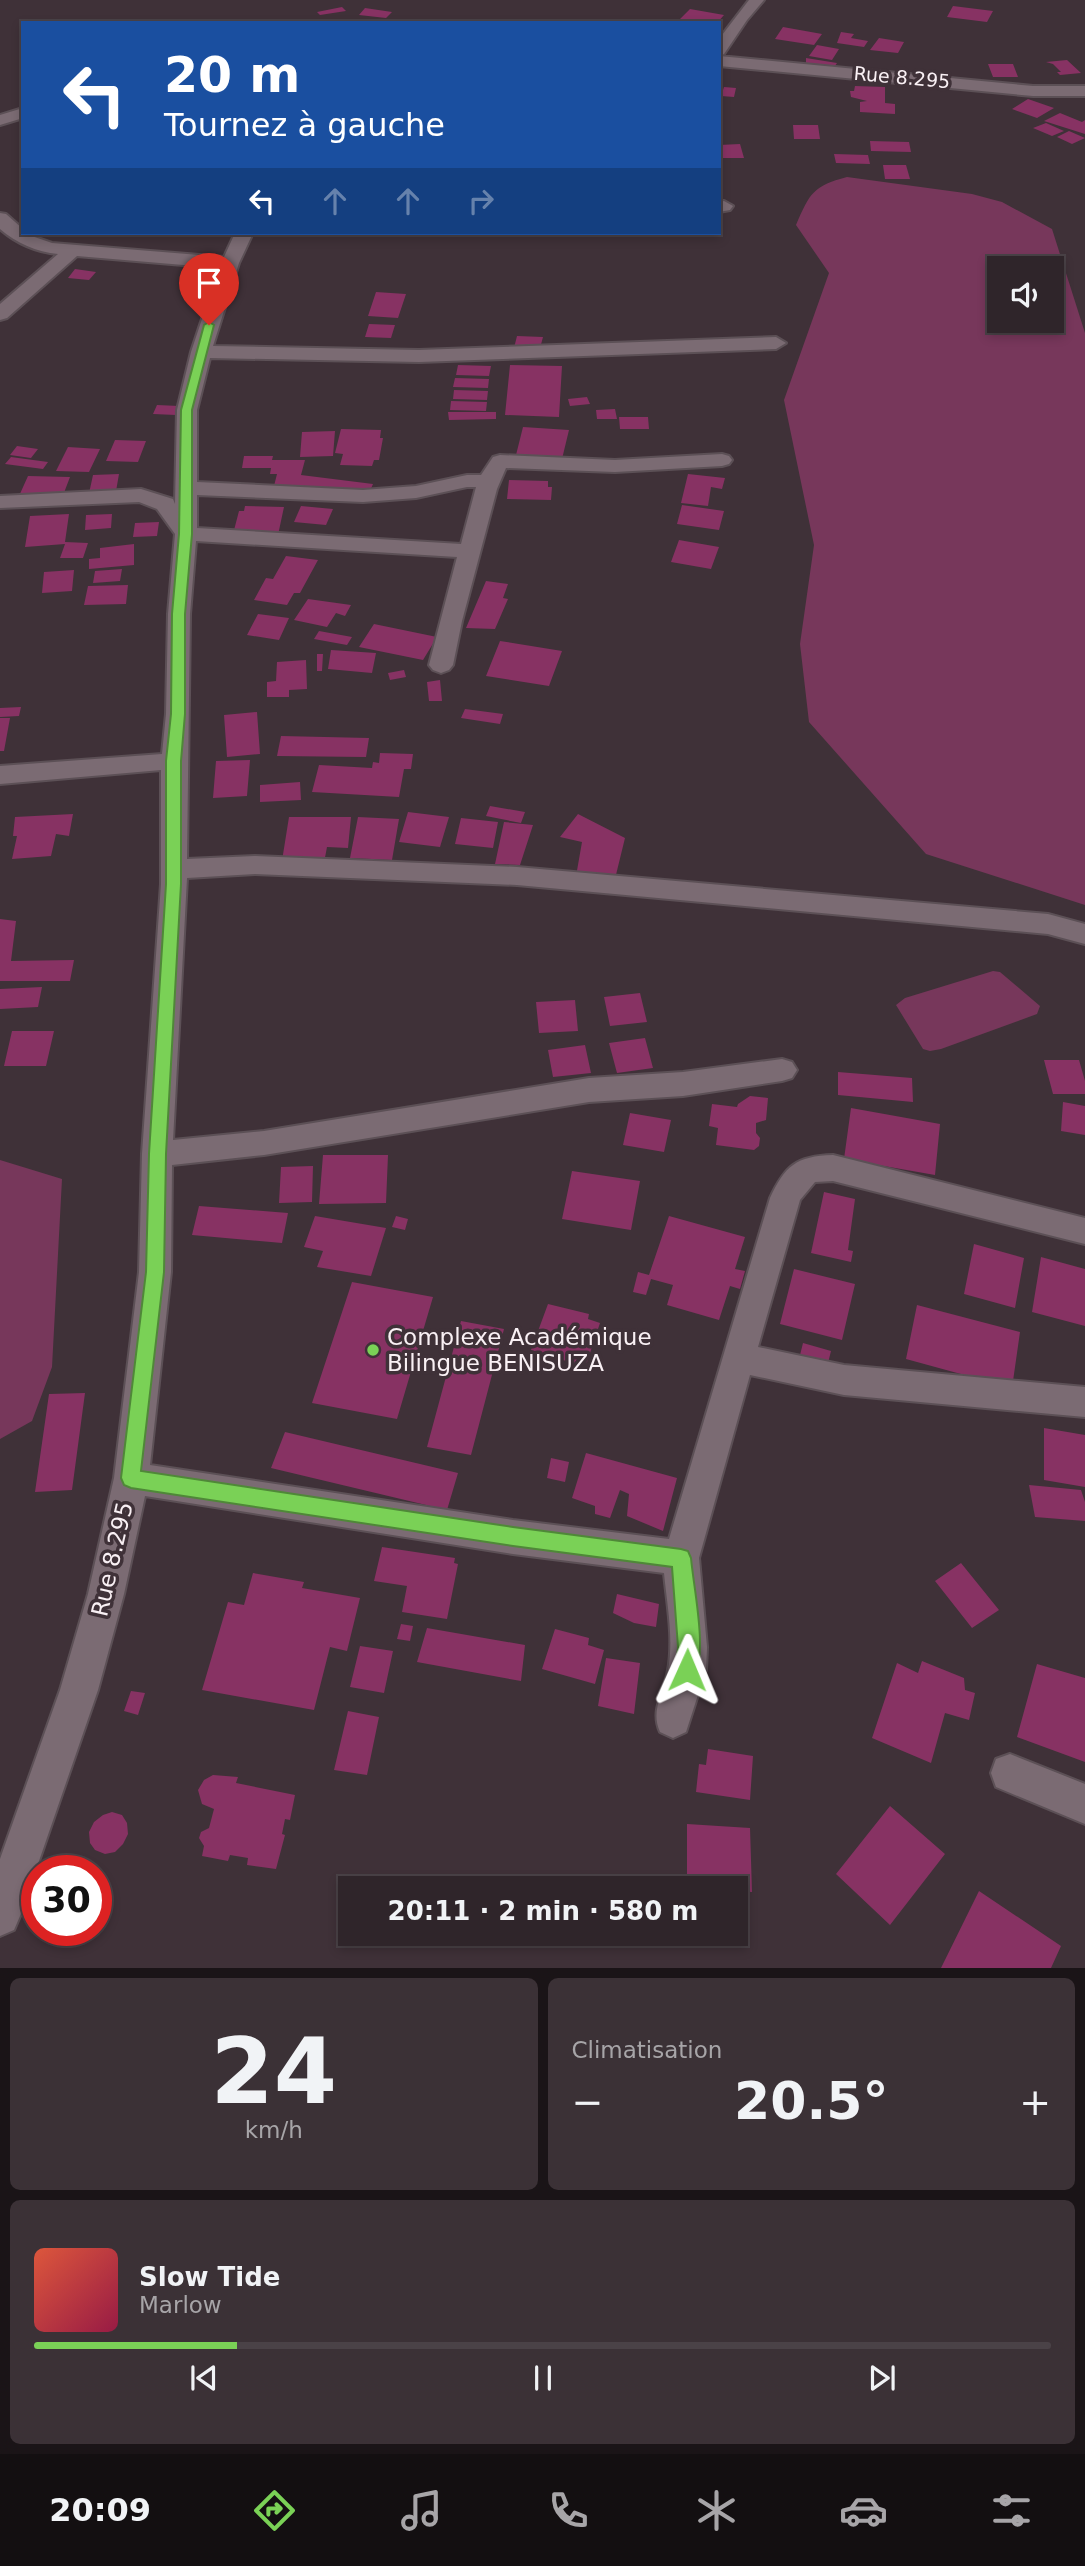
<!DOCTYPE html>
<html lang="fr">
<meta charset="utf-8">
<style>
:root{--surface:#2f252a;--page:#3b3136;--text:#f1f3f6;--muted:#a7a5a8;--line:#4a4247;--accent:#7ad156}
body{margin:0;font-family:"DejaVu Sans",sans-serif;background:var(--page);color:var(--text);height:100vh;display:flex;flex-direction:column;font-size:26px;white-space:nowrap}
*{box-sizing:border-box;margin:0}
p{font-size:23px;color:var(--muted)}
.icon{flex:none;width:38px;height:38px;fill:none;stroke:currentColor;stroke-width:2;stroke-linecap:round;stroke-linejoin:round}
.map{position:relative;height:1968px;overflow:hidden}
.sheet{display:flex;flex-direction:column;gap:10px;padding:10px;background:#1a1417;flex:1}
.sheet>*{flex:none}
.hud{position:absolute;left:21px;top:21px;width:700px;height:214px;border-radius:0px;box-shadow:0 4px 10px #0003,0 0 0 2px var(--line);background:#1a4fa0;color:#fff;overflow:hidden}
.buttons{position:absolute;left:987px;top:256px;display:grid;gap:14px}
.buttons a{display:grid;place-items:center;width:77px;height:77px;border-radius:0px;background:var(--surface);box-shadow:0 4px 10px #0003,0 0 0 2px var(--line);font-size:35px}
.speed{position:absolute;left:21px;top:1855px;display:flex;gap:14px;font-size:35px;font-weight:700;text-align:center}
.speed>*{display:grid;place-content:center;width:91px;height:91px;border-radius:50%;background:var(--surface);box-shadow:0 4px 10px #0003,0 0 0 2px var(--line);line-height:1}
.speed .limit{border:10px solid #d22;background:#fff;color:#111}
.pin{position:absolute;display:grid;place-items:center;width:60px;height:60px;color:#fff;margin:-72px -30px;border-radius:50% 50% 50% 0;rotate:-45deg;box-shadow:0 0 7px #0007}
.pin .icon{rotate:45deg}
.me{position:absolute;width:77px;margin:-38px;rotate:1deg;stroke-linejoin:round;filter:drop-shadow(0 0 5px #0008)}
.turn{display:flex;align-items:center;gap:24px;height:147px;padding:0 28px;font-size:32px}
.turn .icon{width:91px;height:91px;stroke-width:2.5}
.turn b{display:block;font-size:49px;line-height:60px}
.lanes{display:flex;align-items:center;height:66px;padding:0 28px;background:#0003;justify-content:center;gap:35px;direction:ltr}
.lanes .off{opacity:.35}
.big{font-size:52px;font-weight:700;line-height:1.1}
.sheet .tile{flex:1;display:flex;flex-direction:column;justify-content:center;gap:10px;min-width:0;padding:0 24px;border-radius:10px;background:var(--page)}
.sheet .dial{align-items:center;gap:0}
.dial b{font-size:91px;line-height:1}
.song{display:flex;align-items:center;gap:21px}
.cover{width:84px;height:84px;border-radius:10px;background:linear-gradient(135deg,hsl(10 70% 55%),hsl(340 70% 35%))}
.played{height:7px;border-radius:4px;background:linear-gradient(90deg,var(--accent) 20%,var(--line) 20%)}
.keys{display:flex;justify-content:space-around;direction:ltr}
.heat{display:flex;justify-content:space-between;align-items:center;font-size:38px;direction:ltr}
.sheet .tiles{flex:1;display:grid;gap:10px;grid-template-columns:1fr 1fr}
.tile:last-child{grid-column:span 2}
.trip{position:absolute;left:338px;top:1876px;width:410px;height:70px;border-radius:0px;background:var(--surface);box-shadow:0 4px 10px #0003,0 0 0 2px var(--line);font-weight:700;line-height:70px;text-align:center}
.tab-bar{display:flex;height:112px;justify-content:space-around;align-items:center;background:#130f11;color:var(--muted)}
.tab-bar .icon{width:49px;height:49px}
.tab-bar .active{color:var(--accent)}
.tab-bar b{font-size:32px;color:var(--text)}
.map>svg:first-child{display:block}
.green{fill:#77375b;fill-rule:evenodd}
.building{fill:#873263}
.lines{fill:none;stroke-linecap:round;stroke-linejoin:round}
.street-casing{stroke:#5c5056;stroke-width:4}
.street{fill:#7b6b73;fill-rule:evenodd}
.route{fill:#7ad156;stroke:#4f8838;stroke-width:2}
.poi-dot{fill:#7ad156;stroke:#3f3138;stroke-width:2.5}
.labels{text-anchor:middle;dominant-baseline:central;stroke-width:7;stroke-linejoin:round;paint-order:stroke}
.far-street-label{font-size:19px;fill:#f9f0f4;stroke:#3f3138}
.poi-label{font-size:23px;fill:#f9f0f4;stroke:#3f3138;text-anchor:start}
.street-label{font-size:23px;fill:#f9f0f4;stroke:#3f3138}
</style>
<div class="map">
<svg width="1085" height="1968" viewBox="0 0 1085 1968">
<rect width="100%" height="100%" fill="#3f3138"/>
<path class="green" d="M847 177 972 194 1002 202 1052 229 1085 333V905L926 854 809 722 800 644 814 545 784 400 829 273 796 225C810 193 813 186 847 177ZM999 268H1052V320H999Z
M993 971 1000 972 1040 1006 1037 1014 941 1049 930 1051 923 1049 896 1005 905 998Z
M0 1160 62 1179 52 1367 32 1421 0 1439Z"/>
<path class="building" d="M953 6 993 11 987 22 947 17Z
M342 7 346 11 320 15 317 12Z
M365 8 392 12 386 18 359 15Z
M690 9 724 15 717 23 680 19Z
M783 27 822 34 814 45 775 39Z
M841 32 854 34 851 38 868 41 864 47 837 43Z
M879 38 904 42 898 53 870 50Z
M817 45 839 49 832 60 809 56Z
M806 58 837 63 832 70 806 66Z
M1067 60 1081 73 1060 75 1057 72H1061L1053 64 1046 62Z
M988 64H1013L1018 77H993Z
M855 86 885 87V103L895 104V114L860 112V102L867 101 851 97 850 91H854Z
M724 87 736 88 734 97 721 96Z
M1028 99 1054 108 1037 118 1012 109Z
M1060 113 1082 122 1085 120V134L1044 121Z
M1046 123 1064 131 1052 136 1033 128Z
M793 125H818L820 139H794Z
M1069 131 1085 138 1072 144 1057 137Z
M870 141 909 142 911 152 871 151Z
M740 144 744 158H719V145Z
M834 154 868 155 870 164 836 163Z
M883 165H906L910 179H885Z
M75 269 96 272 89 280 68 278Z
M376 292 406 294 398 318 368 316Z
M369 324 395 325 391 338 365 337Z
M517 336 543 337 539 352H513Z
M458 365 491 366 489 376 456 375Z
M510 365 562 366 559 417 505 415Z
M455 378 489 379 488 388 453 387Z
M454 390 488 391 487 400 453 399Z
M587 397 590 404 570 406 568 399Z
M451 401 487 402 486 411 450 410Z
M157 405 179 406 176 415 153 414Z
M615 409 617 419H597L596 410Z
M448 412H496V419L449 420Z
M619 417H648L649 429H620Z
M523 427 569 430 562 459 516 455Z
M341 429 381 430 380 438H383L379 460H374L372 466 340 465 343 454 335 453Z
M335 431 333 456 300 457 302 432Z
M115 440 146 441 138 462 106 461Z
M17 446 38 449 31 458 10 455Z
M68 447 100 449 89 472 56 471Z
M244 456H273L272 460H305L301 475 373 484 366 500 272 494 277 474H270L271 468H242Z
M11 457 48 462 43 469 5 464Z
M119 474 115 497 88 498 93 475Z
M688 474 725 478 722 489 711 487 708 506 681 503Z
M28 476 70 477 62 498 19 496Z
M509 480 548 481V487H552L551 500 507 499Z
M682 505 724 511 719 530 677 524Z
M245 506 284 507 278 535 233 534 239 511H244Z
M301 506 333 509 326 525 294 522Z
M69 514 65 542 88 543 83 558H60L65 544 25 547 30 516Z
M112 514 111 528 85 530 86 515Z
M159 522 157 536 133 537 135 523Z
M679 540 719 547 711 569 671 562Z
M134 544V565L89 569V559L100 558V548Z
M286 556 318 560 300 593H294L287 605 254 600 266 578 273 579Z
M122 569 120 581 93 583 95 571Z
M74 570 72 591 42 593 44 572Z
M486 581 508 584 503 598 508 599 495 629 466 628Z
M128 585 126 604 84 605 88 586Z
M308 599 351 605 345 616 336 613 327 627 294 620Z
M258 614 289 618 279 640 247 635Z
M374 624 437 637 423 660 359 647Z
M319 631 352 637 347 645 314 639Z
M500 641 562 651 549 686 486 676Z
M331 650 376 653 372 673 328 669Z
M317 654H323L322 671H317Z
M306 660 307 689 289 690V697H267V682L276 681 277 662Z
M404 670 406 677 390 680 388 673Z
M440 680 442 701H429L427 682Z
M21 707 19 716 0 717V708Z
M465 709 503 714 500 724 461 718Z
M257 712 260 754 227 757 224 715Z
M0 718H10L4 751H0Z
M281 736 369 738 366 757 277 756Z
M380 753 413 754 411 769H404L399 797 312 792 319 765 372 768 373 762 379 763Z
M250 760 247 796 213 798 216 761Z
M300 782 301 800 260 802V785Z
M490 806 525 812 521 823 486 816Z
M408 812 449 817 440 847 399 842Z
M73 814 69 836 56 834 51 856 12 859 17 836H13L15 817Z
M578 814 625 838 613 887 575 882 582 842 560 837Z
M289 817H351L348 848 327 847 323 868 281 867Z
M358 817 399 819 392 860 350 858Z
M461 818 498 822 493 848 455 844Z
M504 822 533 825 520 865 495 864Z
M0 919 16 921 11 961 74 960 70 981H0Z
M42 987 38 1007 0 1009V989Z
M640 993 647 1022 610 1026 604 997Z
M575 1000 578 1031 539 1033 536 1002Z
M12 1031H54L46 1066H4Z
M645 1038 653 1068 617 1073 609 1043Z
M585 1045 591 1073 553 1077 548 1050Z
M1044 1060H1079L1085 1081V1094H1053Z
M838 1072 912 1078 913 1102 838 1095Z
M750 1096 768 1098 766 1120 756 1123V1133L760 1138 759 1146 754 1150 716 1145 718 1128 709 1126 712 1104 737 1107 738 1104Z
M1063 1102 1085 1106V1135L1061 1131Z
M851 1108 940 1124 935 1175 844 1159Z
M630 1113 671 1120 664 1152 623 1145Z
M323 1155H388L386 1203 319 1204Z
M313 1166 312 1202 279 1203 281 1167Z
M572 1171 640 1181 631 1230 562 1219Z
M824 1192 855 1199 848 1250 853 1251 851 1262 811 1253Z
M199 1206 288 1213 282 1243 192 1235Z
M315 1216 386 1228 371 1276 317 1267 323 1251 304 1247Z
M396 1216 408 1219 405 1230 392 1227Z
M669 1216 745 1237 735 1269 745 1271 740 1289 730 1286 719 1320 667 1305 673 1285 651 1279 646 1295 633 1292 638 1272 649 1275Z
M974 1244 1024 1258 1015 1308 964 1294Z
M1041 1257 1085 1269V1326L1032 1312Z
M794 1269 855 1284 842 1340 780 1324Z
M352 1282 433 1297 397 1419 312 1403Z
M548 1304 589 1314 588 1319 600 1323 587 1362 579 1365 531 1350Z
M917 1305 1020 1332 1012 1388 906 1359Z
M461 1321 504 1329 471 1455 427 1447Z
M803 1343 831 1351 828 1363 800 1355Z
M85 1393 72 1490 35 1492 49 1394Z
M1044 1428 1085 1435V1487L1044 1480Z
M285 1432 458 1473 447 1510 271 1468Z
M586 1453 677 1478 663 1531 627 1516 629 1494 620 1490 610 1518 595 1514V1506L572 1498Z
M551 1458 569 1462 565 1482 547 1478Z
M1029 1485 1081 1490 1085 1502V1521L1035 1517Z
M382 1547 455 1558 454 1563 458 1564 447 1619 402 1612 407 1586 374 1581Z
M961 1563 999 1610 972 1628 935 1581Z
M253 1573 304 1582 302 1588 360 1598 347 1651 330 1647 314 1710 202 1690 228 1602 244 1605Z
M617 1594 659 1604 656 1627 634 1623 613 1613Z
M401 1624 413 1626 410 1641 397 1639Z
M427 1628 525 1645 521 1681 417 1662Z
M555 1629 589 1638 588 1645 604 1650 595 1684 542 1669Z
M360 1646 393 1651 384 1693 350 1687Z
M606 1658 640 1663 634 1714 598 1706Z
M922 1661 964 1678 965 1690 975 1693 969 1720 945 1713 931 1763 872 1738 897 1663 918 1673Z
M1037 1664 1085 1678V1762L1017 1737Z
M131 1691 145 1693 138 1715 124 1711Z
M348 1711 379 1717 367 1775 334 1770Z
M708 1749 753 1756 750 1800 696 1792 699 1764 706 1765Z
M213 1775 238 1777 236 1783 295 1795 290 1820 285 1819 282 1834 285 1835 276 1869 247 1865 248 1858 230 1855 228 1861 202 1856 204 1846 199 1838 201 1832 209 1828 214 1809 202 1804 198 1790 204 1780Z
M890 1806 945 1854 890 1925 836 1874Z
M112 1812 122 1815 127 1823 128 1834 123 1844 115 1852 105 1854 95 1850 90 1843 89 1832 94 1822 103 1815Z
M687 1824 750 1828 752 1892 735 1891V1888L687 1887Z
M979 1891 1061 1946 1051 1968H941Z"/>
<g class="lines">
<defs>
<path id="street" d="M749 0H764L747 20 724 54 719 56V39Z
M719 56 1033 86H1085V96H1033L719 66Z
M23 108V118L0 125V115Z
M724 201 733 206 730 210 719 212V202Z
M0 213 6 214 23 229V233L52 243 224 257 235 233H253L239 263 213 346 419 350 776 337 786 343 776 349 419 362 210 358 197 410V482L363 490 416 486 467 475H481L493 457 500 455 615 460 722 454 729 456 732 460 729 464 722 466 615 472 506 468 497 489 462 621 453 665 449 670 441 673 433 670 429 665 457 557 196 541 190 614 187 859 255 856 517 867 1048 914 1085 924V944L1048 934 517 885 255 874 187 878 173 1140 264 1131 589 1078 683 1072 782 1059 792 1062 797 1070 792 1078 782 1081 683 1096 589 1102 264 1155 172 1165 171 1272 150 1465 513 1520 669 1539 770 1198C785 1166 796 1156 833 1155L1085 1218V1244L833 1181 815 1182 800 1200 758 1347 844 1365 1085 1387V1417L844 1395 750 1375 699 1558 707 1647 706 1670 686 1732 673 1738 660 1732C650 1710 664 1693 668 1670 674 1639 667 1604 664 1573L513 1554 145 1496 124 1594 98 1690 20 1916 14 1930 0 1936V1859L60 1690 88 1594 114 1478 139 1272 142 1154 161 884V770L0 784V766L162 754 166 714 168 614 175 534 157 509 139 502 0 508V496L141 489 173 499 175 504 177 410 191 352 219 268 77 256 7 318 0 320V304L58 254C37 252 16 243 0 229ZM467 487H476L461 544 197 528V495L363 502 416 498Z
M1010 1754 1085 1784V1824L996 1787 991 1773 996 1759Z"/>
</defs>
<use href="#street" class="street-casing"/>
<use href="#street" class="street"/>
</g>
<path class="route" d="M209 322 214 325 192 410V534L185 614V714L181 761V884L166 1154 164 1272 141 1471 513 1527 681 1549 688 1551 691 1558C694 1591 707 1648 695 1677L687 1680 680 1677 676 1670 678 1647 672 1567 513 1546 131 1488 124 1485 121 1478 146 1272 149 1154 166 884V761L171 714 172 614 179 534 181 410 204 325Z"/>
<circle class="poi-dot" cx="373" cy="1350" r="7"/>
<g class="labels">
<g class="far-street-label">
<text transform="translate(902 77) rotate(5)">Rue 8.295</text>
</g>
<g class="poi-label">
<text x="387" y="1337">Complexe Académique<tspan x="387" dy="26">Bilingue BENISUZA</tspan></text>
</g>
<g class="street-label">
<text transform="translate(112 1559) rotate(-77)">Rue 8.295</text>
</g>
</g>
</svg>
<div class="buttons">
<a><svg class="icon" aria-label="sound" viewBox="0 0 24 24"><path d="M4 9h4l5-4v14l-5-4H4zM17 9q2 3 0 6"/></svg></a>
</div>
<div class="speed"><div class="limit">30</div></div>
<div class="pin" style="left:209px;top:325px;background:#d93025"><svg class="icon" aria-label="arrive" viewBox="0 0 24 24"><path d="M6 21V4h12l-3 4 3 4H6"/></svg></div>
<svg class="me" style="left:687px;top:1670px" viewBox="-20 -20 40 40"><path d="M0-17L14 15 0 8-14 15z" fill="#7ad156" stroke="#fff" stroke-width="4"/></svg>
<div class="trip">20:11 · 2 min · 580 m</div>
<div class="hud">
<div class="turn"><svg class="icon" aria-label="left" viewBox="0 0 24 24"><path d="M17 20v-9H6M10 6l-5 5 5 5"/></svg><div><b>20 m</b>Tournez à gauche</div></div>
<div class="lanes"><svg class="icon" aria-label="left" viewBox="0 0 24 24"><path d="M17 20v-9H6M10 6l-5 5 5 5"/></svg><svg class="icon off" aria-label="ahead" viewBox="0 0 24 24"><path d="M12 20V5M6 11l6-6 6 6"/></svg><svg class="icon off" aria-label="ahead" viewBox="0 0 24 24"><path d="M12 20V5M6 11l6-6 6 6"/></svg><svg class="icon off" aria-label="right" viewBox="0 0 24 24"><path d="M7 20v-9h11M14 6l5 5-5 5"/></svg></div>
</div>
</div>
<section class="sheet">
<div class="tiles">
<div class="tile dial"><b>24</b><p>km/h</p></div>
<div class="tile"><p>Climatisation</p>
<div class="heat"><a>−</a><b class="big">20.5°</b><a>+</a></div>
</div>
<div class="tile">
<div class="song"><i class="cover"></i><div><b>Slow Tide</b><p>Marlow</p></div></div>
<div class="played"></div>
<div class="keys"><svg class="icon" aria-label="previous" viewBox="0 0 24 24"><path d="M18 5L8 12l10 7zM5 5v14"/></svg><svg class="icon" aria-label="pause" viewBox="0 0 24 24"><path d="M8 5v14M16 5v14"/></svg><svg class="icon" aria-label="next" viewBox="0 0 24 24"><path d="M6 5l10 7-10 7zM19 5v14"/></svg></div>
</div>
</div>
</section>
<nav class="tab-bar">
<b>20:09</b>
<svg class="icon active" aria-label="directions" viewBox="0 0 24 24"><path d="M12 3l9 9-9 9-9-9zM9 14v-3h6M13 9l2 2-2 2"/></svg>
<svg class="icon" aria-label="music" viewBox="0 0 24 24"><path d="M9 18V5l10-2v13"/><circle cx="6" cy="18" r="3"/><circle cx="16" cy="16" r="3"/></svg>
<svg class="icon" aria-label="phone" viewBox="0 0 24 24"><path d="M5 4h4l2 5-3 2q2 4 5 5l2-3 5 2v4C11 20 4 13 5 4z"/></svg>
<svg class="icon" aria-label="climate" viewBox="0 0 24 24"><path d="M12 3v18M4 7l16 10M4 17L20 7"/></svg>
<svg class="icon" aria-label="car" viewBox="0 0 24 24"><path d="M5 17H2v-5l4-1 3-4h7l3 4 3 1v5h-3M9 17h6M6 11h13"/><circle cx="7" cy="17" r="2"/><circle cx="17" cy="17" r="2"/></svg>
<svg class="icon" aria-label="filters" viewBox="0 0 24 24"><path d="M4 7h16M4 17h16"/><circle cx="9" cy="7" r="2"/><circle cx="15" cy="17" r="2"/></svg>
</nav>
